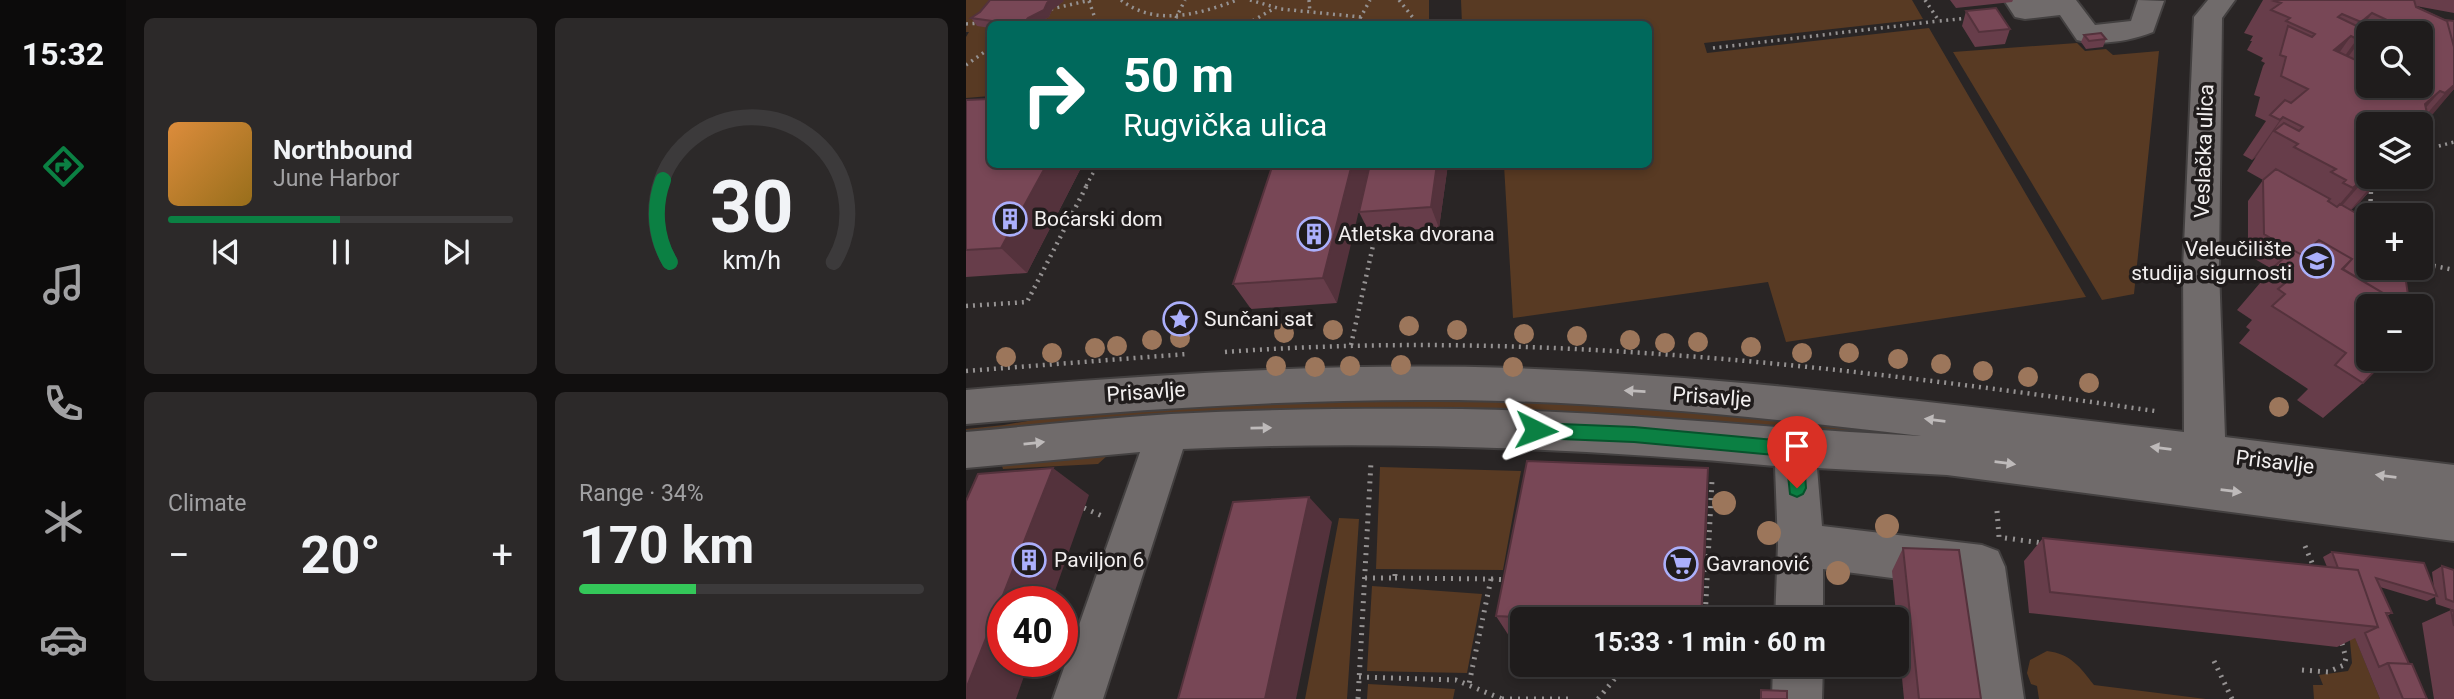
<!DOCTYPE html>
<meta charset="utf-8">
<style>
:root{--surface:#1f1c1c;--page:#2c2929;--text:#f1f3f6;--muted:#a1a1a3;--line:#3c3a3b;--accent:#0b8043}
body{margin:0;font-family:Roboto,sans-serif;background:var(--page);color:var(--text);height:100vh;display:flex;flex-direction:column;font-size:26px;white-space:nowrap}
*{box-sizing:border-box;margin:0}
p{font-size:23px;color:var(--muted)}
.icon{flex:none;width:38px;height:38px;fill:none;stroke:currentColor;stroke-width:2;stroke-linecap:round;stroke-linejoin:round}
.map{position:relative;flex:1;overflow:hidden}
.sheet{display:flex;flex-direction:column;gap:18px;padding:18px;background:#110f0f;width:840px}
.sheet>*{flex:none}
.hud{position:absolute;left:21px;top:21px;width:665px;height:147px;border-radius:10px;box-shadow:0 4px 10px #0003,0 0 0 2px var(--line);background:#00695c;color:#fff;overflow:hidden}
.fabs{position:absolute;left:1390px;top:21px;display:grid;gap:14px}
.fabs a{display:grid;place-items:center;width:77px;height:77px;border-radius:10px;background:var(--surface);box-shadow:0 4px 10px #0003,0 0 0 2px var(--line);font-size:35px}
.speed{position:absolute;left:21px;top:586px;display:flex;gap:14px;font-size:35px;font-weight:700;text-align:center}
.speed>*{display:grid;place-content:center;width:91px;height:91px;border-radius:50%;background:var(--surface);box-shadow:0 4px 10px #0003,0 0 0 2px var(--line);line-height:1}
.speed .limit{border:10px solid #d22;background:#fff;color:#111}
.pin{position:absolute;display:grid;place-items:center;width:60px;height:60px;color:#fff;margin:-72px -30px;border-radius:50% 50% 50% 0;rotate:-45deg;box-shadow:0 0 7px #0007}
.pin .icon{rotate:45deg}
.me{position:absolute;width:77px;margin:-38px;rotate:93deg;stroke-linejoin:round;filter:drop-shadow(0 0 5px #0008)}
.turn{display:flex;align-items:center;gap:24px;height:147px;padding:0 21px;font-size:32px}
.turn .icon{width:91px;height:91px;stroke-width:2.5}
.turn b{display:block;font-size:49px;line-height:60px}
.big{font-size:52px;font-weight:700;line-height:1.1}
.sheet .widget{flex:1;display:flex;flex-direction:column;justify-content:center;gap:10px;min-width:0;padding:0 24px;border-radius:10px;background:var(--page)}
.sheet .dial{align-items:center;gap:0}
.dial svg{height:182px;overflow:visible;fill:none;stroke:var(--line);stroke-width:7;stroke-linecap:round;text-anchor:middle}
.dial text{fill:var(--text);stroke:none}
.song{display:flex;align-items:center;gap:21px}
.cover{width:84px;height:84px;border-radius:10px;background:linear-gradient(135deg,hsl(30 70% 55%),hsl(40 70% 35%))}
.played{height:7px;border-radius:4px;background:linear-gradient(90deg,var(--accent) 50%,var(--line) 50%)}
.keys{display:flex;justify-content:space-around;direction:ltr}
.heat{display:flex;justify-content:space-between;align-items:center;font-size:38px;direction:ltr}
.charge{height:10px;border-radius:5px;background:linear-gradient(90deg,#34c759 34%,var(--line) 0)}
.sheet .tiles{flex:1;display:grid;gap:18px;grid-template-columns:repeat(2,1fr)}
.trip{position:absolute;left:544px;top:607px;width:399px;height:70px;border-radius:10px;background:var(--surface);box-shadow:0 4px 10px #0003,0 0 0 2px var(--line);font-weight:700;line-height:70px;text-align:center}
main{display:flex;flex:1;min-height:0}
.dock{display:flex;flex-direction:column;width:126px;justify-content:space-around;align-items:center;background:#0c0b0b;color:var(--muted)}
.dock .icon{width:49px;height:49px}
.dock .selected{color:var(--accent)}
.dock b{font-size:32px;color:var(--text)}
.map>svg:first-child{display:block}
.green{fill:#583a23}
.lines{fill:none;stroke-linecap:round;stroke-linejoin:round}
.minor-casing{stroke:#434040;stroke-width:4}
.path-far2{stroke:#959292;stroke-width:3.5;stroke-dasharray:2 4.5;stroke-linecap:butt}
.path-far1{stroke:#959292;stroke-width:4.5;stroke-dasharray:2 5;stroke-linecap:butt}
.path{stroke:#959292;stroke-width:5;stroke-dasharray:2 6;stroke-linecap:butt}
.minor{fill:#706b6b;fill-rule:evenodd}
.tree{fill:#9c765b}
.wall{fill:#673d4a;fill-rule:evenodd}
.shaded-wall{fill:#54323c}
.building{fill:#784756;stroke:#54323c;stroke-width:2;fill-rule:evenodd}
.oneway{fill:#bebaba}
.route{fill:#0b8043;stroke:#07532c;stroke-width:2}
.labels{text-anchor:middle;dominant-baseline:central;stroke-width:7;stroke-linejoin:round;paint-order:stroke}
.street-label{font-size:21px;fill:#f2efef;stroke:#201c1c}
.poi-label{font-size:21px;fill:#f2efef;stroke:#201c1c;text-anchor:start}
</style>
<main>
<nav class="dock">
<b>15:32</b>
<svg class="icon selected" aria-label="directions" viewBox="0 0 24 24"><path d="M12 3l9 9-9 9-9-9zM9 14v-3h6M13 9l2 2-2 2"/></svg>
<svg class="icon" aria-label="music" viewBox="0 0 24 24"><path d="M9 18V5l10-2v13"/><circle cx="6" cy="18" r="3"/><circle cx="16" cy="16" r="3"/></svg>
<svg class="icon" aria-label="phone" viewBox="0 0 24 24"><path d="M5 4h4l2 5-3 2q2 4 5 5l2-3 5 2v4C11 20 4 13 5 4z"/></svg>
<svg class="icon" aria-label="climate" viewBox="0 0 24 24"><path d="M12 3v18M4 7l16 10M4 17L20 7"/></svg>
<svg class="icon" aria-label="car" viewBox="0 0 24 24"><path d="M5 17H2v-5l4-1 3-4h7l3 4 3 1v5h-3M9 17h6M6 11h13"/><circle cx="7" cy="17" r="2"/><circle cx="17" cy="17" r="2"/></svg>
</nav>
<section class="sheet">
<div class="tiles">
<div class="widget">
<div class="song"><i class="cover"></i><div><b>Northbound</b><p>June Harbor</p></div></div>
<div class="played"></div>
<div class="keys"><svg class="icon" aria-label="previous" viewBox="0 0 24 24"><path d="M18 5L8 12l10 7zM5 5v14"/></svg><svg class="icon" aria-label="pause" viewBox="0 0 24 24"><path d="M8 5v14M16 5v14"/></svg><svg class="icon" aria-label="next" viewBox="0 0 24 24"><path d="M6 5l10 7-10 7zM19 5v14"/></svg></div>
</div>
<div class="widget dial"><svg viewBox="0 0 100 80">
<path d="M14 69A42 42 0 1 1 86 69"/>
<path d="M14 69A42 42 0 0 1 11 33" stroke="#0b8043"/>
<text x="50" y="56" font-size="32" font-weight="700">30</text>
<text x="50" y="72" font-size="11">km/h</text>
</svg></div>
<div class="widget"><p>Climate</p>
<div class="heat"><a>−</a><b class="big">20°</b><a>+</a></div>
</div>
<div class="widget"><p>Range · 34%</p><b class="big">170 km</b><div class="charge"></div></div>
</div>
</section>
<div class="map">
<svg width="1488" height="699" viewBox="0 0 1488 699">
<rect width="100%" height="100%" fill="#292525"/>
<path class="green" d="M0 0H463V24H24V96L0 98V37L3 32H0Z
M495 0H946L957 19 738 43 741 53 963 28 1120 297 820 342 802 282 547 318 538 165 682 164V24H496Z
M1111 43 1119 51 1140 49 1147 55 1193 51 1168 294 1136 300 987 52Z
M376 397 545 398 860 421 1065 447 931 436 0 434V429L38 425 114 412Z
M142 455 132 464 37 469 36 466 66 458Z
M414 467 555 471 537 570 410 569Z
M373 518 393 519 381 699H339Z
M406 586 516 594 501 673 401 671Z
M1382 620 1414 699H1348L1347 685H1357L1353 675 1382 671 1386 663Z
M1081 651C1105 654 1114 667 1128 685L1240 699H1073L1071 686 1065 684 1061 673 1064 660Z
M402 684 489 689 487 699H401Z"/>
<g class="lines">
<defs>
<path id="minor" d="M1038 0H1110L1129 25 1165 21 1172 0 1198 1 1187 32C1165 41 1134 46 1111 40L1094 15 1059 19 1049 17Z
M1242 0H1269L1256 18 1253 269 1259 437 1488 465V541L981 475 851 468 856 526 1016 545 1032 551 1039 567 1058 699H1008L995 587 857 569V620H809L812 545 809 466C612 448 415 440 217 449L137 699H87L174 452 0 468V432C68 426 137 418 205 414 302 409 399 408 496 409 649 411 802 429 955 436 794 417 632 400 470 400 313 399 156 411 0 424V390C181 375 364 362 546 368 771 376 994 406 1218 432L1217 269 1228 17Z
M807 665H857L856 699H806Z"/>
</defs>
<use href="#minor" class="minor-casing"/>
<path class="path-far2" d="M155 0C189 27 234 14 271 0
M284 0 315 9 395 17
M343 0 344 13
M433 0 452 24
M959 0 973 21 1003 18
M123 1 131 24
M85 9 125 0
M0 24 15 23
M207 24 219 0
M281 24 309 8
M391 24 404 0
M747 48 973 21
M0 65 24 48
M1454 151 1488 142
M120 186 132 164
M1408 186 1415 177"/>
<path class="path-far1" d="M1404 215 1405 190 1409 185
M1454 263 1488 270
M0 306 61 302 121 185
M385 345 410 232
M259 352C570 329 881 367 1189 411
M0 371 221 354"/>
<path class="path" d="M118 508 136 516
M1031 511 1033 537
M1039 538 1076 543
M1339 546 1349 570
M399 578H429V569
M429 578 525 579 503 684
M525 579 542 580
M739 620 746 480
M1248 661 1266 699
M1336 670 1362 672 1378 665 1380 658 1375 640
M393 677 490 680 536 699
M392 699 405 462
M536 699H606
M632 699 660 665H726"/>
<use href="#minor" class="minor"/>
</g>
<g class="tree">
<circle cx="443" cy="326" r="10"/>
<circle cx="367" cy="330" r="10"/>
<circle cx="491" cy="330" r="10"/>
<circle cx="318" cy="333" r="10"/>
<circle cx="558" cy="334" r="10"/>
<circle cx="611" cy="336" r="10"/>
<circle cx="214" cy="338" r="10"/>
<circle cx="186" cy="340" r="10"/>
<circle cx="664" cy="340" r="10"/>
<circle cx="732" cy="342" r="10"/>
<circle cx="699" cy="343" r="10"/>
<circle cx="151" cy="346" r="10"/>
<circle cx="785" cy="347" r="10"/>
<circle cx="129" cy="348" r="10"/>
<circle cx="86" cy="353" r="10"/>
<circle cx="836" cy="353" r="10"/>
<circle cx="883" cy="353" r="10"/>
<circle cx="40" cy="357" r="10"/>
<circle cx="932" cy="359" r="10"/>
<circle cx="975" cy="364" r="10"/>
<circle cx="435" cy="365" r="10"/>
<circle cx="310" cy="366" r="10"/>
<circle cx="384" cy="366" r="10"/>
<circle cx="349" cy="367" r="10"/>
<circle cx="547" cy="367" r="10"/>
<circle cx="1017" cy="371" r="10"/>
<circle cx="1062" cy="377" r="10"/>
<circle cx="1123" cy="383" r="10"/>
<circle cx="1313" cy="407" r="10"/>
<circle cx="758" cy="503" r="12"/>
<circle cx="921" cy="526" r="12"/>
<circle cx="803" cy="533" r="12"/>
<circle cx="872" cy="573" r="12"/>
</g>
<path class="wall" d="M984 0H1047L1046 2 990 8Z
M1297 0H1488V13L1450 6 1480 20 1488 21V89L1454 127V124H1402V177H1416L1394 202 1385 210 1402 306 1397 383 1357 418 1331 400 1342 389 1273 343 1284 330 1280 327 1286 320 1271 310 1306 269 1282 255V201L1297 180 1281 171 1290 157 1286 160 1277 155 1300 121 1289 116 1294 97 1288 95 1297 66 1299 63 1295 61 1297 58 1281 50 1286 41H1284L1287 36 1278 33ZM1402 33H1454L1402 86Z
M98 1 86 10 83 17 70 24H24V28L11 26 5 18Z
M1000 11 1044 29 1039 44 1009 47 996 26Z
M1118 35 1140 39 1137 47 1120 49 1115 42Z
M0 100 24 164H117L61 273 0 277Z
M307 164 371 303 285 309 267 284Z
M482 164 473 228 403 232 393 212Z
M742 498 736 620H556V640L545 639 530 616Z
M1077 538 1361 567 1357 557 1366 552 1468 588 1466 572 1476 566 1488 570V610L1470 604 1469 597 1461 601 1414 587 1426 613 1421 616 1443 664 1461 699H1414L1389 638 1371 647 1063 613 1058 561Z
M937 548 1015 699H938L926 571Z
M1485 610 1488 611V699H1468L1456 623Z"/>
<path class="shaded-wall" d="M84 0H97L98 1 86 10 83 17 70 24H57L62 18Z
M1406 13 1389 38 1385 36 1395 22Z
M1401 31 1372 71 1362 79 1391 39Z
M1385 36 1357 76 1340 90 1368 50Z
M1488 85V89L1467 114 1454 125 1452 124 1479 93Z
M1474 91 1446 124 1459 104Z
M1317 117 1290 157 1286 160 1314 120Z
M81 164H117L61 273 35 248Z
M386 164H404L371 303 357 278Z
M471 164H482L473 228 465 207Z
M1402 171V176L1373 209 1353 228Z
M1413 177H1416L1394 202 1381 214Z
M87 468 123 495 85 602H37V662H63L50 699H0V689Z
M742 468V498L736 620H735Z
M343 497 366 522 330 699H299Z"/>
<path class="building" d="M24 0H84L81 3 78 10 62 18 57 24H48L5 18 14 12Z
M1311 0H1448L1450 7 1481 21 1488 47V85L1479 93 1474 91 1459 104 1462 118 1454 125V124H1424L1415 120 1410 124H1402V141L1398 144 1402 146V174L1387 188 1377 183 1380 180 1365 172 1370 169 1328 147 1332 144 1308 131 1318 123 1333 131 1337 127 1317 117 1314 120 1304 115 1319 100 1325 103 1342 89 1315 76 1320 57 1314 55 1322 26 1346 37 1349 34 1320 21 1324 18 1305 10 1315 3 1308 1ZM1406 13 1421 20 1424 33H1454V86H1402V56L1394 62 1368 50 1385 36 1391 39 1401 31 1372 17 1376 14 1395 22Z
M1030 8 1044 29 1013 32 1000 11Z
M1480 20 1488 21V47L1481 21Z
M1135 33 1140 39 1123 41 1118 35Z
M24 99V164H81L35 248 0 250V100Z
M307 164H386L357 278 267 284Z
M404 164H471L465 207 393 212Z
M1310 169 1364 199 1362 201 1371 207 1374 204 1402 220V268H1438L1442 295 1434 303 1377 269 1386 259 1353 240 1336 255 1327 250 1326 251 1298 234 1297 180Z
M1353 240 1386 259 1376 269 1439 306H1402V359H1420L1397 383 1369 365 1380 353 1306 306 1319 294 1312 289 1319 283 1302 272 1327 250 1336 255Z
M561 461 742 468 735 620H611L530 616Z
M87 468 0 689V501L12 474Z
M343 497 299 699H212L267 502Z
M1077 538 1392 570 1412 627 1084 592Z
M937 548 993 550 1015 699H953Z
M1366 552 1458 563 1471 596 1410 578 1426 613H1420L1443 664 1422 663 1413 667 1399 633 1412 627 1392 570 1372 568Z
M1476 566 1488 570V602L1480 599Z
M1485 610 1488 611V626Z
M1422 663 1446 664 1461 699H1437Z
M795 690 821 691V699H795Z"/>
<defs><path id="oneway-solid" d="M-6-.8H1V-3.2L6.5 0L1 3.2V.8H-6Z" transform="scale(1.75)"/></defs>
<g class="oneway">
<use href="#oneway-solid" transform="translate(669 391) rotate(-177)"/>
<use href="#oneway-solid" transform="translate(969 420) rotate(-173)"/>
<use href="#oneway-solid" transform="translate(295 428) rotate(-1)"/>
<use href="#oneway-solid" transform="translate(68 443) rotate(-6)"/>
<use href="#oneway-solid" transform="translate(1195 448) rotate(-173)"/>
<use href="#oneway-solid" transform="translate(1039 463) rotate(7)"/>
<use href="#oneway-solid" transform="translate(1420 476) rotate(-173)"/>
<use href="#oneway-solid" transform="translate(1265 491) rotate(7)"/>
</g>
<path class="route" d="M570 423 668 427 829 442 835 444 837 449 840 488 837 494 831 497 824 494 820 456 668 442 570 438 564 435 562 430 564 425Z"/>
<defs>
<symbol id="building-ring" viewBox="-11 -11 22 22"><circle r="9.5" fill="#201c1c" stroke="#abaffb" stroke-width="1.5"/><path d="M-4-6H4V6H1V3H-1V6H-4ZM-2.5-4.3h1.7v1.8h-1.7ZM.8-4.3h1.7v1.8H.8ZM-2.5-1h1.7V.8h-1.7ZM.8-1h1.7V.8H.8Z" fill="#abaffb"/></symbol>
<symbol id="university-ring" viewBox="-11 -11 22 22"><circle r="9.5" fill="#201c1c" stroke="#abaffb" stroke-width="1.5"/><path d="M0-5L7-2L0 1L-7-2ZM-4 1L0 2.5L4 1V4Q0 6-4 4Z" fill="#abaffb"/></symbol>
<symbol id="sight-ring" viewBox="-11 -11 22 22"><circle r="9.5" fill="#201c1c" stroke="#abaffb" stroke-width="1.5"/><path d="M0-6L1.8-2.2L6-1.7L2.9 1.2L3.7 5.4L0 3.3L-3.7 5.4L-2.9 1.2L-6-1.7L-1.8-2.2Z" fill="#abaffb"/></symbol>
<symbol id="supermarket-ring" viewBox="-11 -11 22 22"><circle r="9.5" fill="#201c1c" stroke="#abaffb" stroke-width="1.5"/><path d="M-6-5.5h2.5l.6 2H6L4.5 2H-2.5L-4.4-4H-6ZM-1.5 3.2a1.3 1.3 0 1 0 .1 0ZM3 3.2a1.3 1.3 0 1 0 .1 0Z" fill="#abaffb"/></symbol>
</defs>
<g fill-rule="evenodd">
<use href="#building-ring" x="25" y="200" width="38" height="38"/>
<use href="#building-ring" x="329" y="215" width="38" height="38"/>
<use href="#university-ring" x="1332" y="242" width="38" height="38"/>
<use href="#sight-ring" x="195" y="300" width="38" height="38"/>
<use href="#building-ring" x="44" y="541" width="38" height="38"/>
<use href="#supermarket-ring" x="696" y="545" width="38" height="38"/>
</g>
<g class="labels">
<g class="street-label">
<text transform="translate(1238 151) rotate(-88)">Veslačka ulica</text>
<text transform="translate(180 392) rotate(-4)">Prisavlje</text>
<text transform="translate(746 397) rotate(4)">Prisavlje</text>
<text transform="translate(1309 462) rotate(7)">Prisavlje</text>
</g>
<g class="poi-label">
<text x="68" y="219">Boćarski dom</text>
<text x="372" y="234">Atletska dvorana</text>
<text x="1326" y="249" text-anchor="end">Veleučilište<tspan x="1326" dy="24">studija sigurnosti</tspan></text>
<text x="238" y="319">Sunčani sat</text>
<text x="88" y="560">Paviljon 6</text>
<text x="740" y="564">Gavranović</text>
</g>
</g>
</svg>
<div class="fabs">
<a><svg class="icon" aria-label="search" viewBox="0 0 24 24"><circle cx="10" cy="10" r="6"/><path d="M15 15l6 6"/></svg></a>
<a><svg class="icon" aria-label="layers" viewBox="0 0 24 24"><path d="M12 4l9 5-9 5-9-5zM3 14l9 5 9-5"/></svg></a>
<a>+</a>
<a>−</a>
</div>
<div class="speed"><div class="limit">40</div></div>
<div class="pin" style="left:831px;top:488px;background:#d93025"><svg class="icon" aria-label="arrive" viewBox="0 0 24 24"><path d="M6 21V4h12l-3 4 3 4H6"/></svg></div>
<svg class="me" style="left:570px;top:430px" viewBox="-20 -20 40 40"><path d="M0-17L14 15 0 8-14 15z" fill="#0b8043" stroke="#fff" stroke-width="4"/></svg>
<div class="trip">15:33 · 1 min · 60 m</div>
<div class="hud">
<div class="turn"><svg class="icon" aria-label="right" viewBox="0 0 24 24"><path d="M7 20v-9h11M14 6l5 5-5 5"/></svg><div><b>50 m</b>Rugvička ulica</div></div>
</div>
</div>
</main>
